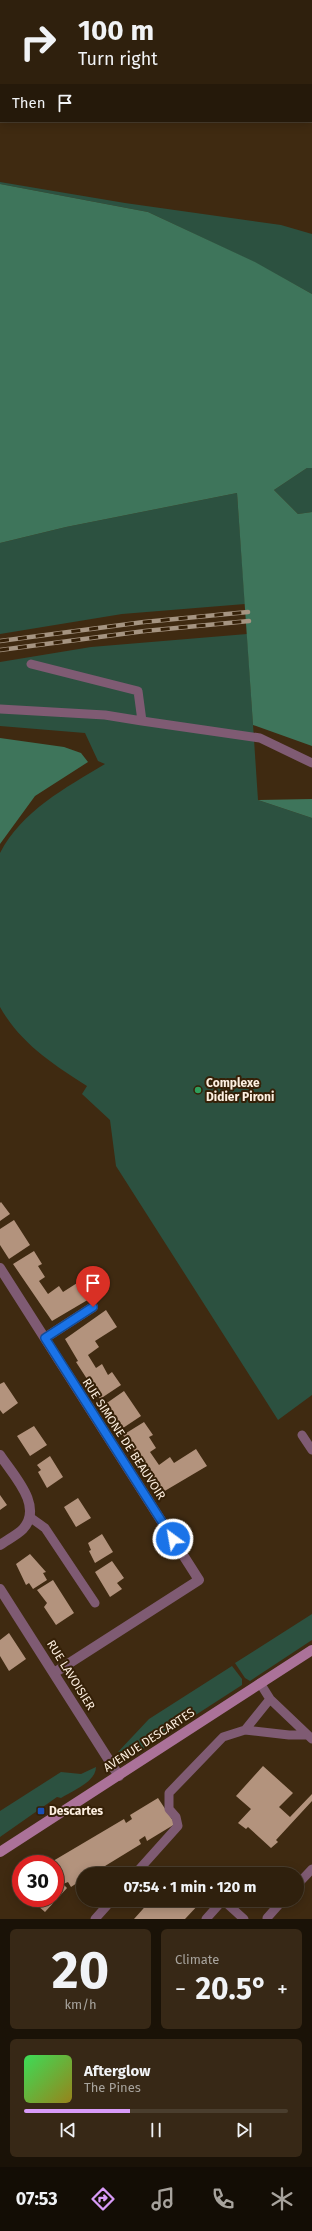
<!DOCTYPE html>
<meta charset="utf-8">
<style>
:root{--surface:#2f200d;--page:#372816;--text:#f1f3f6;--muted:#a7a39d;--line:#4a3e2e;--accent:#d89bf8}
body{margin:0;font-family:"Fira Sans",sans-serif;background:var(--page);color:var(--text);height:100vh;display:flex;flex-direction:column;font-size:15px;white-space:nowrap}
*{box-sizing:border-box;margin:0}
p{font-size:13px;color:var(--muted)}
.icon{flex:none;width:22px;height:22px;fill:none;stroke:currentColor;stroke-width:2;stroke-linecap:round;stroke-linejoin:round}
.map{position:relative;height:1919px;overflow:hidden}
.panel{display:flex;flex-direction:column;gap:10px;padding:10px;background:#1a1207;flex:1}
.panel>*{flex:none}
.top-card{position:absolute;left:0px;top:0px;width:312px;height:122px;box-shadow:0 2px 10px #0003,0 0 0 1px var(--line);background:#2f200d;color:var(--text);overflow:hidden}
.speed{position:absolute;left:12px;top:1855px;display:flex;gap:8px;font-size:20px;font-weight:700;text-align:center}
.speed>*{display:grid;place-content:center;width:52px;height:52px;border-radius:50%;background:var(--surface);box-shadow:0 2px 10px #0003,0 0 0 1px var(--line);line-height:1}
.speed .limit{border:6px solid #d22;background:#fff;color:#111}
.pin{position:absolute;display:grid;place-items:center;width:34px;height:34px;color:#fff;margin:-41px -17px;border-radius:50% 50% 50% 0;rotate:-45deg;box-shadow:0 0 4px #0007}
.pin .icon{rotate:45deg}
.me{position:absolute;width:44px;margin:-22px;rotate:328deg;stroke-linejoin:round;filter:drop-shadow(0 0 3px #0008)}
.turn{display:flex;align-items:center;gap:14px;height:84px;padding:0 12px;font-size:18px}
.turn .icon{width:52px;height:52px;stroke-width:2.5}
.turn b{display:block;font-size:28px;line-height:34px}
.then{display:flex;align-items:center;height:38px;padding:0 12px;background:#0003;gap:8px;font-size:15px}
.big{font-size:30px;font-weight:700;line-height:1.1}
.panel .tile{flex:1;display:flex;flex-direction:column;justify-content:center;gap:6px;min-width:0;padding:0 14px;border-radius:6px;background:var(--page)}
.panel .dial{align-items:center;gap:0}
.dial b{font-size:52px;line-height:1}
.song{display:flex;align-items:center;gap:12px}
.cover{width:48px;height:48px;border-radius:6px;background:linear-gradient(135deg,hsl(130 70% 55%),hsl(50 70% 35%))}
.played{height:4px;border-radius:2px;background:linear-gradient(90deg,var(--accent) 40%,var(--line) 40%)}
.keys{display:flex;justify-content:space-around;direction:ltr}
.heat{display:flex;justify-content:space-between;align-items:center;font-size:22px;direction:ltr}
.panel .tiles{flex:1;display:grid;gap:10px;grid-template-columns:1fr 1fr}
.tile:last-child{grid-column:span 2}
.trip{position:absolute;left:76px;top:1867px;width:228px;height:40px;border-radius:20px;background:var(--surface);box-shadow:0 2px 10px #0003,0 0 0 1px var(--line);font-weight:700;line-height:40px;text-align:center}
.menu{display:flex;height:64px;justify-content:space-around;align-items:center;background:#130d05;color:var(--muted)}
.menu .icon{width:28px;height:28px}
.menu .on{color:var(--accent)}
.menu b{font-size:18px;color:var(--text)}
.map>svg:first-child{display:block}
.green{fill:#2c5140}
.forest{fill:#3e755b}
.building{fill:#b3937d}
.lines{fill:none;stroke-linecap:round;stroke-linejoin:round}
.service{stroke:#7f5b73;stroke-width:9}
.minor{stroke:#7f5b73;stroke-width:10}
.secondary{stroke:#ab7299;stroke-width:10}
.rail-casing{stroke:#a59481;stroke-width:4.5}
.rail{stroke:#352007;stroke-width:3;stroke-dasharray:9;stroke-linecap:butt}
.route-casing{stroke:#114b97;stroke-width:10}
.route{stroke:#1a73e8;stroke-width:7}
.leisure-dot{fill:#2e9e5b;stroke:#352007;stroke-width:1.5}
.transit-dot{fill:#1a4fb4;stroke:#352007;stroke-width:1.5}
.labels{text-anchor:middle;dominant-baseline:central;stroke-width:4;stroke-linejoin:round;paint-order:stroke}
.poi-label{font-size:12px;font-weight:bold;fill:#fdefe0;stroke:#352007;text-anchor:start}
.street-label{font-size:12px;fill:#fdefe0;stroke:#352007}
</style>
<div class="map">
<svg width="312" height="1919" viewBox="0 0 312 1919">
<rect width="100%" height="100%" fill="#3f2a11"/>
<path class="green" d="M0 182 125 203 281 225 312 234V294L254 262 148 212 0 184Z
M307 468H312V512L298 514 274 490Z
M237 493 245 604 122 614 0 634V543L66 527Z
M247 634 258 800 312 818V1395L278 1420 116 1166 110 1120 82 1094 87 1086C53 1064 21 1044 0 1007V853C22 811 65 788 105 764L98 761 85 733 0 726V662L91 647Z
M312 1614V1640L250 1681 245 1678 235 1663Z
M232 1666 242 1679V1685L143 1749 142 1748 132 1753 118 1752 149 1719Z
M96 1767C96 1782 72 1791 61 1798L57 1797 0 1837V1811L61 1772 81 1774Z"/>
<path class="forest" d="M0 184 148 212 255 262 312 294V468H307L274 490 298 514 312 512V746L253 725 237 493 66 527 0 543Z
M0 738 64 747 81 753 88 762 35 796 0 844Z
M312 799V818L258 800Z"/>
<path class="building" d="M1 1202 10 1214 0 1221V1203Z
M14 1220 30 1245 9 1259 0 1245V1229Z
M34 1251 42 1264 38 1266 45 1277 39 1281 48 1294 59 1286 63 1292 85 1278 96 1295 52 1321 13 1264Z
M106 1310 117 1327 95 1341 99 1347 88 1355 96 1368 102 1364 108 1375 112 1372 121 1385 100 1399 76 1362 78 1361 65 1339Z
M4 1382 18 1403 3 1414 0 1410V1384Z
M124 1391 141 1416 120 1430 104 1405Z
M144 1422 153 1435 149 1437 156 1448 150 1452 159 1465 170 1457 174 1463 196 1449 207 1466 163 1492 123 1435Z
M34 1426 47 1445 30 1456 17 1436Z
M50 1456 63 1477 47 1488 38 1472 41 1470 37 1465Z
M0 1495 7 1505 0 1510Z
M78 1498 91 1518 76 1527 64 1507Z
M102 1534 113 1552 95 1563 89 1551 91 1550 88 1543Z
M30 1554 46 1572 43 1573 47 1580 33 1589 29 1583 26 1585 16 1564Z
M112 1561 124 1578 117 1583 122 1589 110 1597 95 1572Z
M53 1580 74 1613 56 1625 44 1607 47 1603 37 1590Z
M9 1633 26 1659 9 1671 0 1656V1640Z
M263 1766 293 1793 279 1807 290 1817 312 1794V1801L276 1840 278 1842 271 1848 248 1827 246 1829 238 1823 251 1809 236 1796Z
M158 1798 175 1824 147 1841 145 1836 139 1840 141 1844 92 1874H83V1879L71 1887 68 1882 63 1884 67 1888 45 1912 29 1898H55L56 1865 53 1861 124 1819 126 1823 132 1819 130 1815Z
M151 1900H199L201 1902 185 1919H134Z"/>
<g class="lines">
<path class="service" d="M31 664 138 691 142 721 260 738 312 763
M0 709 105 715 142 721
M302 1435 312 1450
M31 1518 45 1528 95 1603
M260 1683 270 1699 312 1739
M245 1730 289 1735H307
M135 1874 178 1826 176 1817 169 1809V1793L223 1737 245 1730 270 1699
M297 1885 312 1869
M267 1918 283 1900
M95 1919 112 1900
M206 1919 223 1900 244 1919"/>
<path class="minor" d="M0 1268 199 1580 54 1673
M45 1338 93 1307
M0 1455C13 1475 44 1506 23 1529 17 1535 7 1540 0 1545
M0 1589 119 1776"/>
<path class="secondary" d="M0 1852 312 1650"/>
<defs>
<path id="rail" d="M0 641 144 622 248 612
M0 650 145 631 249 621"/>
</defs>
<use href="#rail" class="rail-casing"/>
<use href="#rail" class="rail"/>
</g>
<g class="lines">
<defs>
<path id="route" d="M93 1307 45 1338 173 1539"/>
</defs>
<use href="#route" class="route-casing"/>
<use href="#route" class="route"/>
</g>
<circle class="leisure-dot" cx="198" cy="1090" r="4"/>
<rect class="transit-dot" x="37" y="1807" width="8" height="8" rx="2"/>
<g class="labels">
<g class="poi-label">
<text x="206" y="1083">Complexe<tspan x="206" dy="14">Didier Pironi</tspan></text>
<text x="49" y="1811">Descartes</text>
</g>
<g class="street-label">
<text transform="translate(124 1439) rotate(57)">RUE SIMONE DE BEAUVOIR</text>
<text transform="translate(71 1675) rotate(58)">RUE LAVOISIER</text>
<text transform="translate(149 1740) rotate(-33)">AVENUE DESCARTES</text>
</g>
</g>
</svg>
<div class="speed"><div class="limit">30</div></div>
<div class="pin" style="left:93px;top:1307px;background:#d93025"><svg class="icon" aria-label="arrive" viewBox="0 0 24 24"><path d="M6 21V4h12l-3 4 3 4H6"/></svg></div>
<svg class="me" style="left:173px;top:1539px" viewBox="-20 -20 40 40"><circle r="17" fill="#1a73e8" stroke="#fff" stroke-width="3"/><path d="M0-11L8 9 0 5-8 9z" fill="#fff"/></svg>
<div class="trip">07:54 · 1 min · 120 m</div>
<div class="top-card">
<div class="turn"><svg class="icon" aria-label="right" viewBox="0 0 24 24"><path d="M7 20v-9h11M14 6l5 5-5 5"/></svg><div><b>100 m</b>Turn right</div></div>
<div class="then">Then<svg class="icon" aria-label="arrive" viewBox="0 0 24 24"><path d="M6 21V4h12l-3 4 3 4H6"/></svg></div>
</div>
</div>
<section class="panel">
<div class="tiles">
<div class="tile dial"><b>20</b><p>km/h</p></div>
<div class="tile"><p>Climate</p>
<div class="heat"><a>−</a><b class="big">20.5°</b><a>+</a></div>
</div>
<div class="tile">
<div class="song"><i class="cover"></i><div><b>Afterglow</b><p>The Pines</p></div></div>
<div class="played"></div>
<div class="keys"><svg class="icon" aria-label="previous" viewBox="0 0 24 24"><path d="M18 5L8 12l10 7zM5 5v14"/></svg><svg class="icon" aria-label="pause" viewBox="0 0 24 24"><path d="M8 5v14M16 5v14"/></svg><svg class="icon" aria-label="next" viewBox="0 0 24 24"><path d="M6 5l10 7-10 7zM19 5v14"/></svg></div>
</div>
</div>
</section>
<nav class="menu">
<b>07:53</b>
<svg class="icon on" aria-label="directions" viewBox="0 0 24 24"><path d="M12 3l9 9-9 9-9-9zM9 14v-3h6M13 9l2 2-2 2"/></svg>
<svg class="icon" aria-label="music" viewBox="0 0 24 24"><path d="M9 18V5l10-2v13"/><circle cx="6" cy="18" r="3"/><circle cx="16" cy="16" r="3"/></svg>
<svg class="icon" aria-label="phone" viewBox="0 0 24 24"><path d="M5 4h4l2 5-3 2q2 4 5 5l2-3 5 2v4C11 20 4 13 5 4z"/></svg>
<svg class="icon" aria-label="climate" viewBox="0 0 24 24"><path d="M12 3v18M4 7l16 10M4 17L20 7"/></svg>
</nav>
